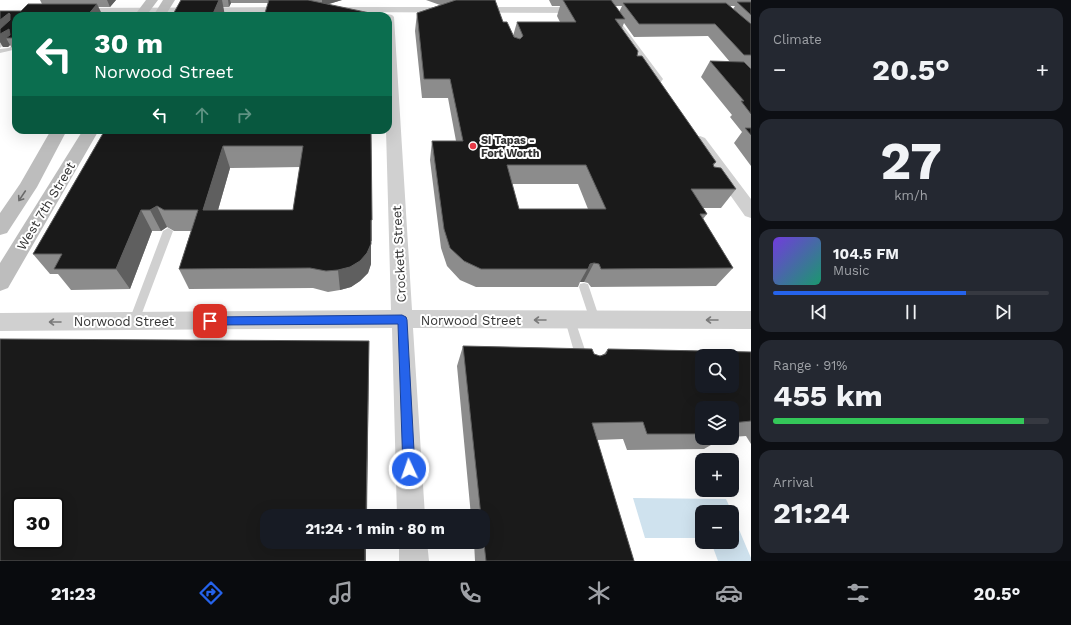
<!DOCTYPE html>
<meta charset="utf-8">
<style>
:root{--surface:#171b24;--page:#242831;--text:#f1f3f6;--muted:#9ea1a6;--line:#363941;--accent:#2563eb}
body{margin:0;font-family:"Work Sans",sans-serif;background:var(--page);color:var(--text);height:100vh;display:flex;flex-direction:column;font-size:15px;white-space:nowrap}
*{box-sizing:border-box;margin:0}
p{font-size:13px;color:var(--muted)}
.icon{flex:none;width:22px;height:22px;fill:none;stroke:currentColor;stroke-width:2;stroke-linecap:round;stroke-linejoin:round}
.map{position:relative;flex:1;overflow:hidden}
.panel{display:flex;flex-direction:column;gap:8px;padding:8px;background:#0d0f14;width:320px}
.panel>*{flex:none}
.top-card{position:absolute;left:12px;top:12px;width:380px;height:122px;border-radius:12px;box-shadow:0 4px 16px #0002;background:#0b6e4f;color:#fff;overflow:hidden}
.fabs{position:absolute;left:695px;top:349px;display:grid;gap:8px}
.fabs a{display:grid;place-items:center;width:44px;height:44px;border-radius:8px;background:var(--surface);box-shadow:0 4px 16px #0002;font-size:20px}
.speed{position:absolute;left:12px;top:497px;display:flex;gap:8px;font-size:20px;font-weight:700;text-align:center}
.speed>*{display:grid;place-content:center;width:52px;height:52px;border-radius:50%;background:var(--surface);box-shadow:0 4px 16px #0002;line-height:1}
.speed .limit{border:2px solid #111;border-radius:6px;background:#fff;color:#111}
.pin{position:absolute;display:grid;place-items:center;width:34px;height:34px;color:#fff;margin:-17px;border-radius:8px;box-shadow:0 2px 6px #0006}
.me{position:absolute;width:44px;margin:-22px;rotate:357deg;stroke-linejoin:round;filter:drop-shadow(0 0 3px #0008)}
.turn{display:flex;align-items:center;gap:14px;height:84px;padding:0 16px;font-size:18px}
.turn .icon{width:52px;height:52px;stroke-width:2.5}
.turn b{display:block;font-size:28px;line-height:34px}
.lanes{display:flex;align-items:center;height:38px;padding:0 16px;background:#0003;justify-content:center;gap:20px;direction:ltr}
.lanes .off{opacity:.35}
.big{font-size:30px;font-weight:700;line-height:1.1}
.panel .card{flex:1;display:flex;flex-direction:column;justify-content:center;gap:6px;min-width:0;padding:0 14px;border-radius:12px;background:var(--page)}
.panel .dial{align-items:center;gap:0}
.dial b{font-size:52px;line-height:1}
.song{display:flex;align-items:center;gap:12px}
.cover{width:48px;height:48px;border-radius:6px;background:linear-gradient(135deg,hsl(260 70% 55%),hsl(160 70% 35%))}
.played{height:4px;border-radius:2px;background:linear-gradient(90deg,var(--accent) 70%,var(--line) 70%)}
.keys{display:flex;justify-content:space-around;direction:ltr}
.heat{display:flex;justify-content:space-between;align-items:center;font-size:22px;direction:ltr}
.charge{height:6px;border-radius:3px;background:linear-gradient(90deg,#34c759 91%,var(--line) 0)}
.trip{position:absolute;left:260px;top:509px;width:230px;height:40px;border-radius:12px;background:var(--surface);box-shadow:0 4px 16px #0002;font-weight:700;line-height:40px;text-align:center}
.menu{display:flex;height:64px;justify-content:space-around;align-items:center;background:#090b0e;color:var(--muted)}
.menu .icon{width:28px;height:28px}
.menu .active{color:var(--accent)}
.menu b{font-size:18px;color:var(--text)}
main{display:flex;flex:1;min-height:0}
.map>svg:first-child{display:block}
.water{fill:#cfe2ee}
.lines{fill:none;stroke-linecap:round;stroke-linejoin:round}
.service{fill:#d0d0d0;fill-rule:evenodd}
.minor{fill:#d0d0d0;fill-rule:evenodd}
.secondary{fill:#bdbdbd;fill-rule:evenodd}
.wall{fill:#8c8c8c;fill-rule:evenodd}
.shaded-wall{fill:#5f5f5f}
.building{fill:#1a1a1a;stroke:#5f5f5f;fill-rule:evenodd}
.oneway{stroke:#6a6a6a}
.oneway2{stroke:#7a7a7a}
.route{fill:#2563eb;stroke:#184099}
.poi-dot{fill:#e63946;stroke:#fff;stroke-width:1.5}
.labels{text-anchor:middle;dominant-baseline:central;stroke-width:4;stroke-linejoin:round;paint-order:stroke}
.far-poi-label{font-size:11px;font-weight:bold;fill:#333;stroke:#fff;text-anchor:start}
.street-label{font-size:13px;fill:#333;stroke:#fff}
</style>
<main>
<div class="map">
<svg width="751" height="561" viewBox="0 0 751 561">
<rect width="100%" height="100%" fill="#fff"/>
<path class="water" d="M633 498 726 499 732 512H702V538H645Z
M732 513 751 558V561H718L711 542H732Z"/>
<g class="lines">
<path class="service" d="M16 27V32L0 48V42Z
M16 43V48L13 50 0 53V49L9 48Z
M168 228 173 231 139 321 138 324 134 325 130 324 129 321 163 231Z
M584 283 588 284 600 320 599 323 595 324 591 323 579 287 580 284Z
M570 316 574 317 589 362 587 366 583 367 579 366 577 362 565 320 566 317Z"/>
<path class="minor" d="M594 0H604L663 79 661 82H651Z
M292 7 298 10 296 12 74 14 68 11 74 8Z
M332 7H586L592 10 586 13 328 12 326 10Z
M388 14 392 15 394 17 412 310 751 311V329L413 328 425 516H397L392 328 0 331V313L391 310 386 130H388V16H383Z
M700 136 705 138 751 199V218L745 216 692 141 695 138Z
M399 542H427L429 561H399Z"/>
<path class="secondary" d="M146 0H158L146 16H134Z
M163 0H175L165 16H153Z
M51 130H67L37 187 7 233 0 235V213L20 184Z
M83 130H99L8 288 0 291V263Z"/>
</g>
<path class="wall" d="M40 0H116L110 7H99L16 16V51H14L10 45 8 47H3L0 42V11H21L42 4Z
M181 0H342L329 4 268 3H231L229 7H223L225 16Z
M426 0H495L503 22 513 36 517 22H560L557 16 560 6H552L549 0H751V166L734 143 742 132 730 117 732 115 701 77 710 61 730 62 708 36 634 37 624 23 622 28 637 56 716 162 713 166 736 189 721 208H703L707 214 703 219 733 268 716 286 591 287 588 283 584 282H580L578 287H476L460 280 447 266 441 248 430 160 432 141H456L448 98H422L415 31 417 13 440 5ZM615 6H622L619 12ZM730 6H735L733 9ZM512 184H578L588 209H519Z
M105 130H371L372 241H371V264L368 273 360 281 351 287 340 290 328 292 313 288 189 289 179 269 191 231H174L167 227 161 231H152L130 289 71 290 58 274H50L33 254ZM300 167 293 210H218L230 168Z
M463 346 594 354 600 356 604 354 608 349 751 352V444L746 436 732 437V408H702V438H723L704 449 627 450 623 439 597 440 634 561H475L474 542H483V516H471L457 366Z"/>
<path class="shaded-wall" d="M107 0H116L110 7Z
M219 0H222L225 16H212Z
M228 0H230L231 3 229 7Z
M322 0H342L322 6Z
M97 4 103 16H87Z
M9 13 16 26 14 38H6L10 45 8 47H3L0 42V20Z
M223 146 230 168 212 231 203 210Z
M157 206 167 227 161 231 150 210Z
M141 210 152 231 130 289 116 269Z
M371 244V264L368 273 360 281 351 287 340 290 338 270Z
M594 263 584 282H580L590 264Z
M369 341V360L367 516H366Z
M365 542H366V561H365Z"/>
<path class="building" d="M181 0H219L212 16H172Z
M269 0H308L370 13V16H264Z
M456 0H495L503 22H507L514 37 520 39 523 36 517 22H576L563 0H611L625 19H615L638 51 637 56H642L716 162 713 164 714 167 721 168 736 189H691L707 214H700L733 268 601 269 599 264 594 263 590 264 588 269H481L464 261 450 248 444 229 432 141H463L450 79H424L417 13ZM507 165H586L606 209H519Z
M737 2H751V15Z
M623 3H726L751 24V55H744L715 24H639Z
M28 4H97L87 16H90H16V38H6L10 35 9 29 0 34V29L10 20V14L9 13 0 20V11H21Z
M710 61 744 62 751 69V114L741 101H744Z
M745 128H751V135Z
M105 130H371L372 220H371V244L367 253 360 261 350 267 338 270 326 271 310 268 179 269 198 210H164L157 206 150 210H141L116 269H54L62 254H33ZM223 146H303L293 210H203Z
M0 339 369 341 366 516H267V542H365V561H0ZM21 506H55V540H21Z
M463 346 592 349 594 354 600 356 606 354 608 349 751 352V421L732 423V408H702V434H647L643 422 592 423 634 561H486L483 535V516H481ZM702 356H732V386H702Z"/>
<defs><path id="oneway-shaft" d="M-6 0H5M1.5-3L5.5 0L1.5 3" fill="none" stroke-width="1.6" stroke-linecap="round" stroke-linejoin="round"/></defs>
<use class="oneway" href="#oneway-shaft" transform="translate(22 196) rotate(124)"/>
<g class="oneway2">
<use href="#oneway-shaft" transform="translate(540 320) rotate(-180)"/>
<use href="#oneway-shaft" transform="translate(712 320) rotate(-180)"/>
<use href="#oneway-shaft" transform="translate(55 322) rotate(180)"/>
</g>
<path class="route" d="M402 315 406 317 407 320 415 469 413 474 409 475 405 474 403 469 398 324 210 325 207 324 205 321 207 318 210 317Z"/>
<circle class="poi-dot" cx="473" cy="146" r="4"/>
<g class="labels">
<g class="far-poi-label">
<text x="481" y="140">Si Tapas -<tspan x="481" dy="13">Fort Worth</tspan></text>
</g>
<g class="street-label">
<text transform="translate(46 206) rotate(-59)">West 7th Street</text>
<text transform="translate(399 254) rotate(-93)">Crockett Street</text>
<text x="471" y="320">Norwood Street</text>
<text x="124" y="321">Norwood Street</text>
</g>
</g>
</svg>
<div class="fabs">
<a><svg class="icon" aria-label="search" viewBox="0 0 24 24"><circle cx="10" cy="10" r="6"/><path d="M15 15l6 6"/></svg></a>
<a><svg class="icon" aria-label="layers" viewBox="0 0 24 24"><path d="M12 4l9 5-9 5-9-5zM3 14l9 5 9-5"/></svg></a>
<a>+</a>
<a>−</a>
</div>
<div class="speed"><div class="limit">30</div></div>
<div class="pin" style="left:210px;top:321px;background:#d93025"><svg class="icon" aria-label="arrive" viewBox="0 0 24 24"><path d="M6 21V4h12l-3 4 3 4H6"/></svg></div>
<svg class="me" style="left:409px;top:469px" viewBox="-20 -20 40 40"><circle r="17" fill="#2563eb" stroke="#fff" stroke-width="3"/><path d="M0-11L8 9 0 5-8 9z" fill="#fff"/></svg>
<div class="trip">21:24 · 1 min · 80 m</div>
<div class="top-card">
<div class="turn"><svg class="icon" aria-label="left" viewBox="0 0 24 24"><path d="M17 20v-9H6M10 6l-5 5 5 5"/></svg><div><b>30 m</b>Norwood Street</div></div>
<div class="lanes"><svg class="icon" aria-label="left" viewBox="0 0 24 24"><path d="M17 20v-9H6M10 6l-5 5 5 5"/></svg><svg class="icon off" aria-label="ahead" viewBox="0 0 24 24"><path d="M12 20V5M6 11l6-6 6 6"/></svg><svg class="icon off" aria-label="right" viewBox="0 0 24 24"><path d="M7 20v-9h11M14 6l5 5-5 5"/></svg></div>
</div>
</div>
<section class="panel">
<div class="card"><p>Climate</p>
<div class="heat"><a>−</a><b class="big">20.5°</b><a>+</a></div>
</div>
<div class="card dial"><b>27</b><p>km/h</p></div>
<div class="card">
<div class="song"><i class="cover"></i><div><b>104.5 FM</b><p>Music</p></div></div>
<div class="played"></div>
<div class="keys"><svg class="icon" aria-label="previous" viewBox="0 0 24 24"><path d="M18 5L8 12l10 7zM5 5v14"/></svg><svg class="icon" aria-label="pause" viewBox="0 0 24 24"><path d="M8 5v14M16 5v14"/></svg><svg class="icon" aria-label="next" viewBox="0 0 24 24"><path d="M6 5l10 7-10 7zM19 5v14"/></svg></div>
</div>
<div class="card"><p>Range · 91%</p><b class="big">455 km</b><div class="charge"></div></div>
<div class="card"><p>Arrival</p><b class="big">21:24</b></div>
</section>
</main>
<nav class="menu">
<b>21:23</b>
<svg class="icon active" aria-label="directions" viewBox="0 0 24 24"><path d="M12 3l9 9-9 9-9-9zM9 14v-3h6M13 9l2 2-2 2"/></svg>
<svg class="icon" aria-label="music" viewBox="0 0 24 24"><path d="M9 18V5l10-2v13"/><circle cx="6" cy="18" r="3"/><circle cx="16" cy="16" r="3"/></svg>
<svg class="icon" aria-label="phone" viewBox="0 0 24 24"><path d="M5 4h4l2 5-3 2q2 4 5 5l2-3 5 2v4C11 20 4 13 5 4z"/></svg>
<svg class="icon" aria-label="climate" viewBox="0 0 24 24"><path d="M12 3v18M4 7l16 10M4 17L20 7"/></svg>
<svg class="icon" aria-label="car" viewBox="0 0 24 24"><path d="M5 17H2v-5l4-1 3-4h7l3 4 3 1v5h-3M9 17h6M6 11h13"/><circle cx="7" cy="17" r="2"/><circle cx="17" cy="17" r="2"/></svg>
<svg class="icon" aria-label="filters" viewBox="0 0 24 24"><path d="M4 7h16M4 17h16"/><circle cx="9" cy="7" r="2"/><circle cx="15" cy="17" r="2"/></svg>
<b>20.5°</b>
</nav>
